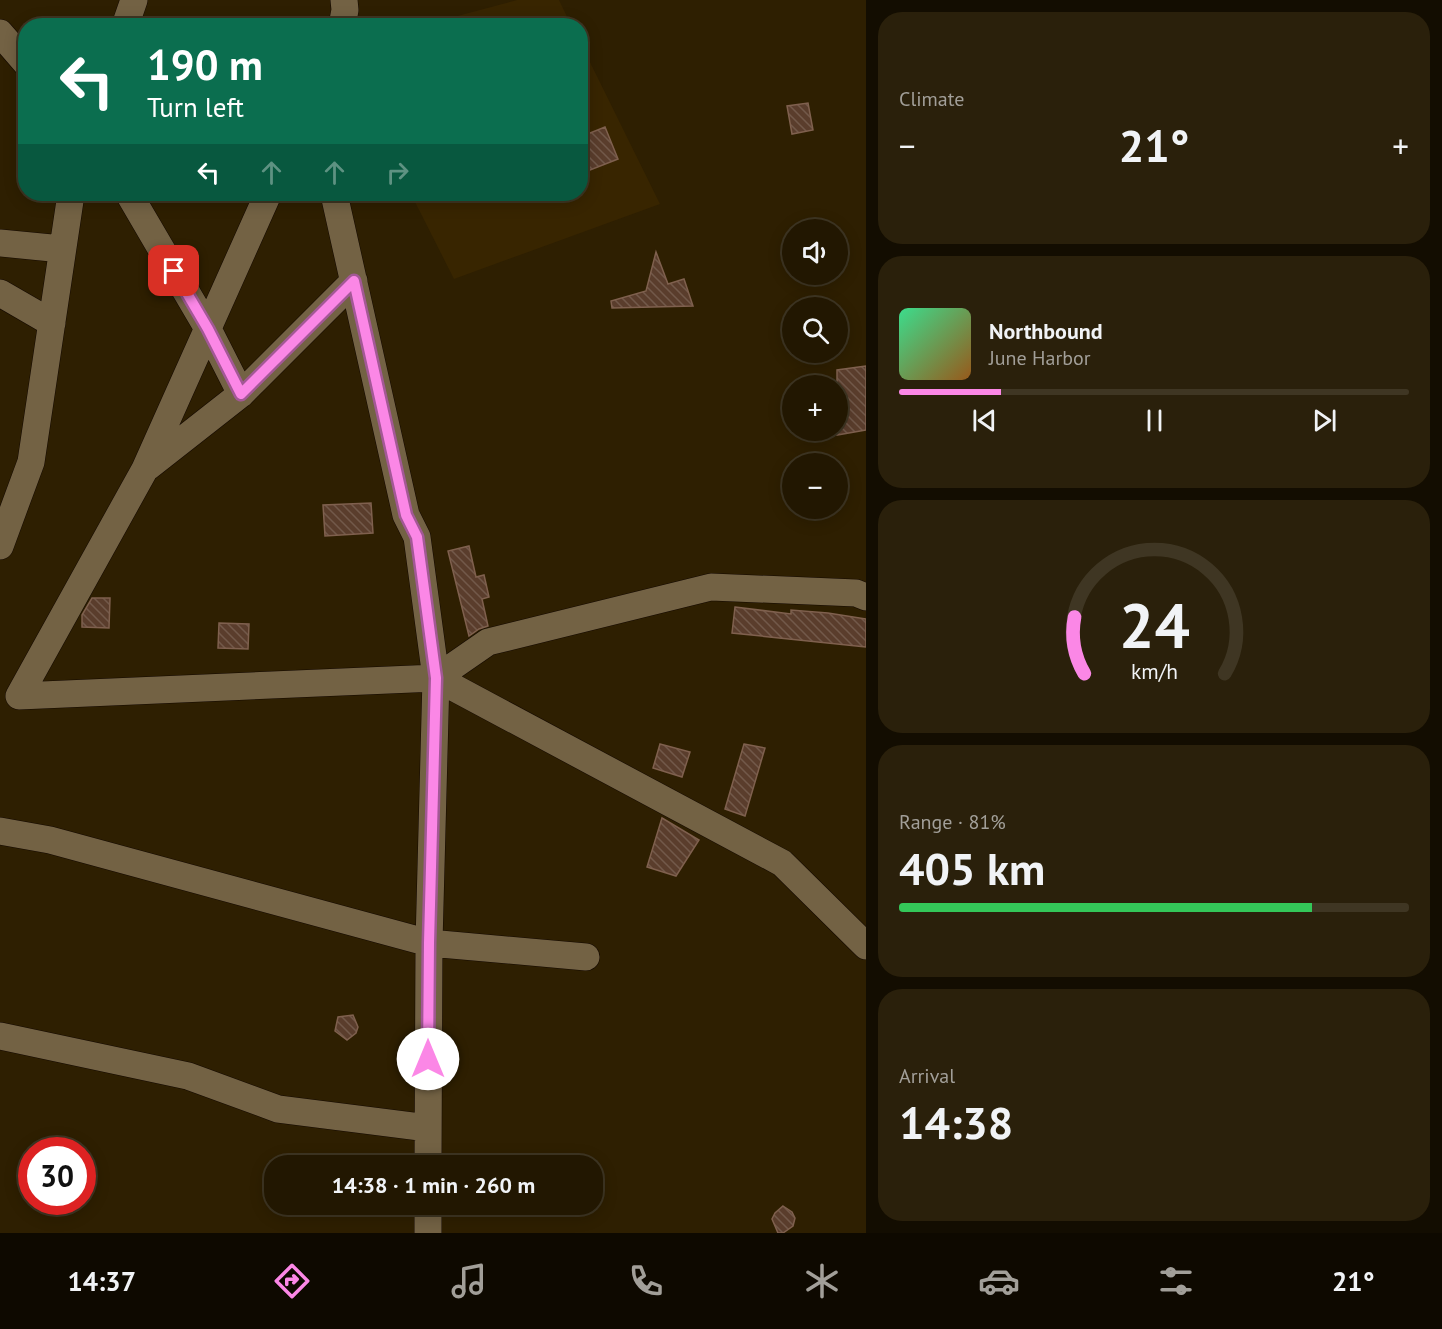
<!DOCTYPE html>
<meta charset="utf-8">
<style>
:root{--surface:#221701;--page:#2a200b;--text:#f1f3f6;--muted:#a29f99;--line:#3f3623;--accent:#fb87e6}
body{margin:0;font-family:"PT Sans",sans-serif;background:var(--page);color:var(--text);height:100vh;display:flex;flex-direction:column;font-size:22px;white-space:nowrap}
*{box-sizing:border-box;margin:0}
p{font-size:20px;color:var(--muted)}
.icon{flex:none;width:33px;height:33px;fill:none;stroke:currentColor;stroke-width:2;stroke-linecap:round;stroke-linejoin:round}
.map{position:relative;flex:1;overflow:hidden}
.side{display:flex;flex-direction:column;gap:12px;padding:12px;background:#130d01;width:576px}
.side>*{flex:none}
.guide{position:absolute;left:18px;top:18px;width:570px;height:183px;border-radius:24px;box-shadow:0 3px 15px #0003,0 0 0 2px var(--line);background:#0b6e4f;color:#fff;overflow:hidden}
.fabs{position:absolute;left:782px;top:219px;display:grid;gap:12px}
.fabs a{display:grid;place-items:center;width:66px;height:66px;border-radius:50%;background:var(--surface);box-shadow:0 3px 15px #0003,0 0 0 2px var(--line);font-size:30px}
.speed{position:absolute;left:18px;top:1137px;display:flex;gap:12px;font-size:30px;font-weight:700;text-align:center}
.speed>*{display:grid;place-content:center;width:78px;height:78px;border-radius:50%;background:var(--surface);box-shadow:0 3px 15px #0003,0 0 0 2px var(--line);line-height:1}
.speed .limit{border:9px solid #d22;background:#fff;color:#111}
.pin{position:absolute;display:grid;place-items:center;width:51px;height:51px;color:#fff;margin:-26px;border-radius:12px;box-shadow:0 3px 9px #0006}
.me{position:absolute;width:66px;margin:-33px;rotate:0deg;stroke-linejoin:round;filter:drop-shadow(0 0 4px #0008)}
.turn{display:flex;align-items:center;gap:21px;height:126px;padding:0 30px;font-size:27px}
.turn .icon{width:78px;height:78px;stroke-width:2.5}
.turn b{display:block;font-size:42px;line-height:51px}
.lanes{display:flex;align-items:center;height:57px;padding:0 30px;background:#0003;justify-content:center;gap:30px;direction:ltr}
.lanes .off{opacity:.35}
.big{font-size:45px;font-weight:800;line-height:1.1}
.side .tile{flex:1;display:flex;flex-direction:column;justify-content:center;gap:9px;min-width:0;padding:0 21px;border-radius:24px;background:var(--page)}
.side .dial{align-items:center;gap:0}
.dial svg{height:156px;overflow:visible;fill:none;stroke:var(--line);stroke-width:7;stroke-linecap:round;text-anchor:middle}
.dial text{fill:var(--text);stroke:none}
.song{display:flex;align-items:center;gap:18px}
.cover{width:72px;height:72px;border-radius:9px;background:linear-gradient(135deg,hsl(150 70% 55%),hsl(30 70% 35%))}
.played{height:6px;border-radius:3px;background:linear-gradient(90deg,var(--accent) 20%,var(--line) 20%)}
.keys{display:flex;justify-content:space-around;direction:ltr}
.heat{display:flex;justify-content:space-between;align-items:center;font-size:33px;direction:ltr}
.charge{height:9px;border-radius:4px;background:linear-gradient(90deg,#34c759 81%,var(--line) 0)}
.trip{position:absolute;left:264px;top:1155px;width:339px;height:60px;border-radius:24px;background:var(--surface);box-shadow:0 3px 15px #0003,0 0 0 2px var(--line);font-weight:800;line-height:60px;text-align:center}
.tab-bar{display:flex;height:96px;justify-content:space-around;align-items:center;background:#0e0900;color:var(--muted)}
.tab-bar .icon{width:42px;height:42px}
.tab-bar .selected{color:var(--accent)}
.tab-bar b{font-size:27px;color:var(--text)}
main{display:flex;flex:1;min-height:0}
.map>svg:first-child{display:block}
.built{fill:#382500}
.building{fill:url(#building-back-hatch);stroke:#7f604e;stroke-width:1.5}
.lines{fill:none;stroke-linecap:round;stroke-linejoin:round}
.minor-casing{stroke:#140900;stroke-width:28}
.minor{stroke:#736244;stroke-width:27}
.route-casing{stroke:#a35896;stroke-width:15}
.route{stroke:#fb87e6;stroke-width:10}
</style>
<main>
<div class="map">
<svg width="866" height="1233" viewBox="0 0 866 1233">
<defs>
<pattern id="building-back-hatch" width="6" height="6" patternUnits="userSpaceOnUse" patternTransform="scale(1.5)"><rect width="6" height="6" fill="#5a3d2c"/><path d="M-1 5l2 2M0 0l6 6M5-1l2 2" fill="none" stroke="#72594a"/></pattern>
</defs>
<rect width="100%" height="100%" fill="#2e1f01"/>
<path class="built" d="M517 0H559L571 25H429L435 22Z
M581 44 660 204 454 279 411 194H580Z"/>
<path class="building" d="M808 103 813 130 792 134 787 106Z
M605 127 618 159 580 174V137Z
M656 252 668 284 684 279 693 306 612 308 611 301 646 291Z
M866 366V430L837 435V370Z
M371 503 373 533 325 536 323 505Z
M469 546 476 577 484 575 489 597 482 599 488 626 479 629 469 636 448 551Z
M92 598H110L109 628 82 627V615Z
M735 607 791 614V610L828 613 866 619V647L732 633Z
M219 623 249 624 248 649 218 648Z
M660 744 690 752 682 777 653 768Z
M744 744 765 748 745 816 725 809Z
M662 818 699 840 676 876 647 867Z
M353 1015 358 1027 356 1033 347 1040 335 1031 338 1017Z
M783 1206 792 1212 795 1218 793 1226 783 1233H778L772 1219 775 1213Z"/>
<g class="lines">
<defs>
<path id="minor" d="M125 26 134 0
M342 26 345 10 344 0
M0 33 26 63
M129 194 208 329 241 394
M268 194 145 469 19 696 436 678 782 863 866 946
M334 194 406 515 417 537 436 678 429 943 428 1166
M0 243 62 249
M0 293 52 323
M148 467 241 394 354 281
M0 546 31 462 71 194
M436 678 488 642 711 587 856 593 866 597
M0 831 50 840 429 943 586 957
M0 1036 188 1076 278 1109 428 1128
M428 1233V1204"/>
</defs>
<use href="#minor" class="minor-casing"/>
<use href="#minor" class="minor"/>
</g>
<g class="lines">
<defs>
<path id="route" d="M174 271 208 329 241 394 354 281 406 515 417 537 436 678 429 943 428 1059"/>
</defs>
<use href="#route" class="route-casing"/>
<use href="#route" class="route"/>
</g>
</svg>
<div class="fabs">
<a><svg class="icon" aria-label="sound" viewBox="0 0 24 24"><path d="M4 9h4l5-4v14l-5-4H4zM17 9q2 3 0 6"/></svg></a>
<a><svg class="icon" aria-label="search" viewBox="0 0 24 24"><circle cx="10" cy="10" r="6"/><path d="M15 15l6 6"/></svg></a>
<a>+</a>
<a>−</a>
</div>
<div class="speed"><div class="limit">30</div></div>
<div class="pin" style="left:174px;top:271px;background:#d93025"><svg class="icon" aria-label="arrive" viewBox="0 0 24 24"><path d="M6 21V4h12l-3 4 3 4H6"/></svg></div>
<svg class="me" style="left:428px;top:1059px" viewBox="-20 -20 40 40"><circle r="19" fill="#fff"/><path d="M0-13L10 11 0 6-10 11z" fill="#fb87e6"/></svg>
<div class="trip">14:38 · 1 min · 260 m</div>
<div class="guide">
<div class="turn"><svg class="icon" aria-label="left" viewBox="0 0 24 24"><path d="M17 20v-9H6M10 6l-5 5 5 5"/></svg><div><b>190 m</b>Turn left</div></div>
<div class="lanes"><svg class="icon" aria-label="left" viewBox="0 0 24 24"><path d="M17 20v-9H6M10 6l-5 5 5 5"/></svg><svg class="icon off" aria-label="ahead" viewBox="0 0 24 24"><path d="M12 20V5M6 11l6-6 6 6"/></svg><svg class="icon off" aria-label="ahead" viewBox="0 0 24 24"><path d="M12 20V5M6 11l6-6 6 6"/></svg><svg class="icon off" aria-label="right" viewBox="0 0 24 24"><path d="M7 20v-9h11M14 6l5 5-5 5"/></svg></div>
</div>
</div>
<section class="side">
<div class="tile"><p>Climate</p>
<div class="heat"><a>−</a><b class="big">21°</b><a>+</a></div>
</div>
<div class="tile">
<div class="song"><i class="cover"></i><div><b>Northbound</b><p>June Harbor</p></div></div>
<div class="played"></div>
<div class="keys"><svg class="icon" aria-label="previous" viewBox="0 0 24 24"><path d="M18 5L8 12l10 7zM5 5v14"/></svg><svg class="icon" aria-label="pause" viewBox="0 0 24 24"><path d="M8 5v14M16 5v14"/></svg><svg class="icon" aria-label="next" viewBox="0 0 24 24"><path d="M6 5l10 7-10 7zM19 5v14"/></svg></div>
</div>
<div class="tile dial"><svg viewBox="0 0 100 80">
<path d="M14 69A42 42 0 1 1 86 69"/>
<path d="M14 69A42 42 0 0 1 9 40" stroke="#fb87e6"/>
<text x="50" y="56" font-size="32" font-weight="700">24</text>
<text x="50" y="72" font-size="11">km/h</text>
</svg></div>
<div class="tile"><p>Range · 81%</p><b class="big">405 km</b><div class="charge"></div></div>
<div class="tile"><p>Arrival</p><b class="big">14:38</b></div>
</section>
</main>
<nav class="tab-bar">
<b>14:37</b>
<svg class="icon selected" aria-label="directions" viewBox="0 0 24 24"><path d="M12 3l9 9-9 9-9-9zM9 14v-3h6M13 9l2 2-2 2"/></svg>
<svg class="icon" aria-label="music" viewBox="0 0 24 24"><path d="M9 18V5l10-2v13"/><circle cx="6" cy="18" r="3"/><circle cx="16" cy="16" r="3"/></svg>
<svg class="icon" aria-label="phone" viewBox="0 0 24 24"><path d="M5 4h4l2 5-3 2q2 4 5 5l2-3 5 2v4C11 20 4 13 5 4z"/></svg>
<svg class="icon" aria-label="climate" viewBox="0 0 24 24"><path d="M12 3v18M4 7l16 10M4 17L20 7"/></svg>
<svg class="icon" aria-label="car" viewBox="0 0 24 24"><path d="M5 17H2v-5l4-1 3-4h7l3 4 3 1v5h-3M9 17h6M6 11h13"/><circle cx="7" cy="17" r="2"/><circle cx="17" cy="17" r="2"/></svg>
<svg class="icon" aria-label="filters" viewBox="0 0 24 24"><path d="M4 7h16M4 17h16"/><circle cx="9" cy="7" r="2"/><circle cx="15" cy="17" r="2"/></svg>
<b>21°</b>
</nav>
